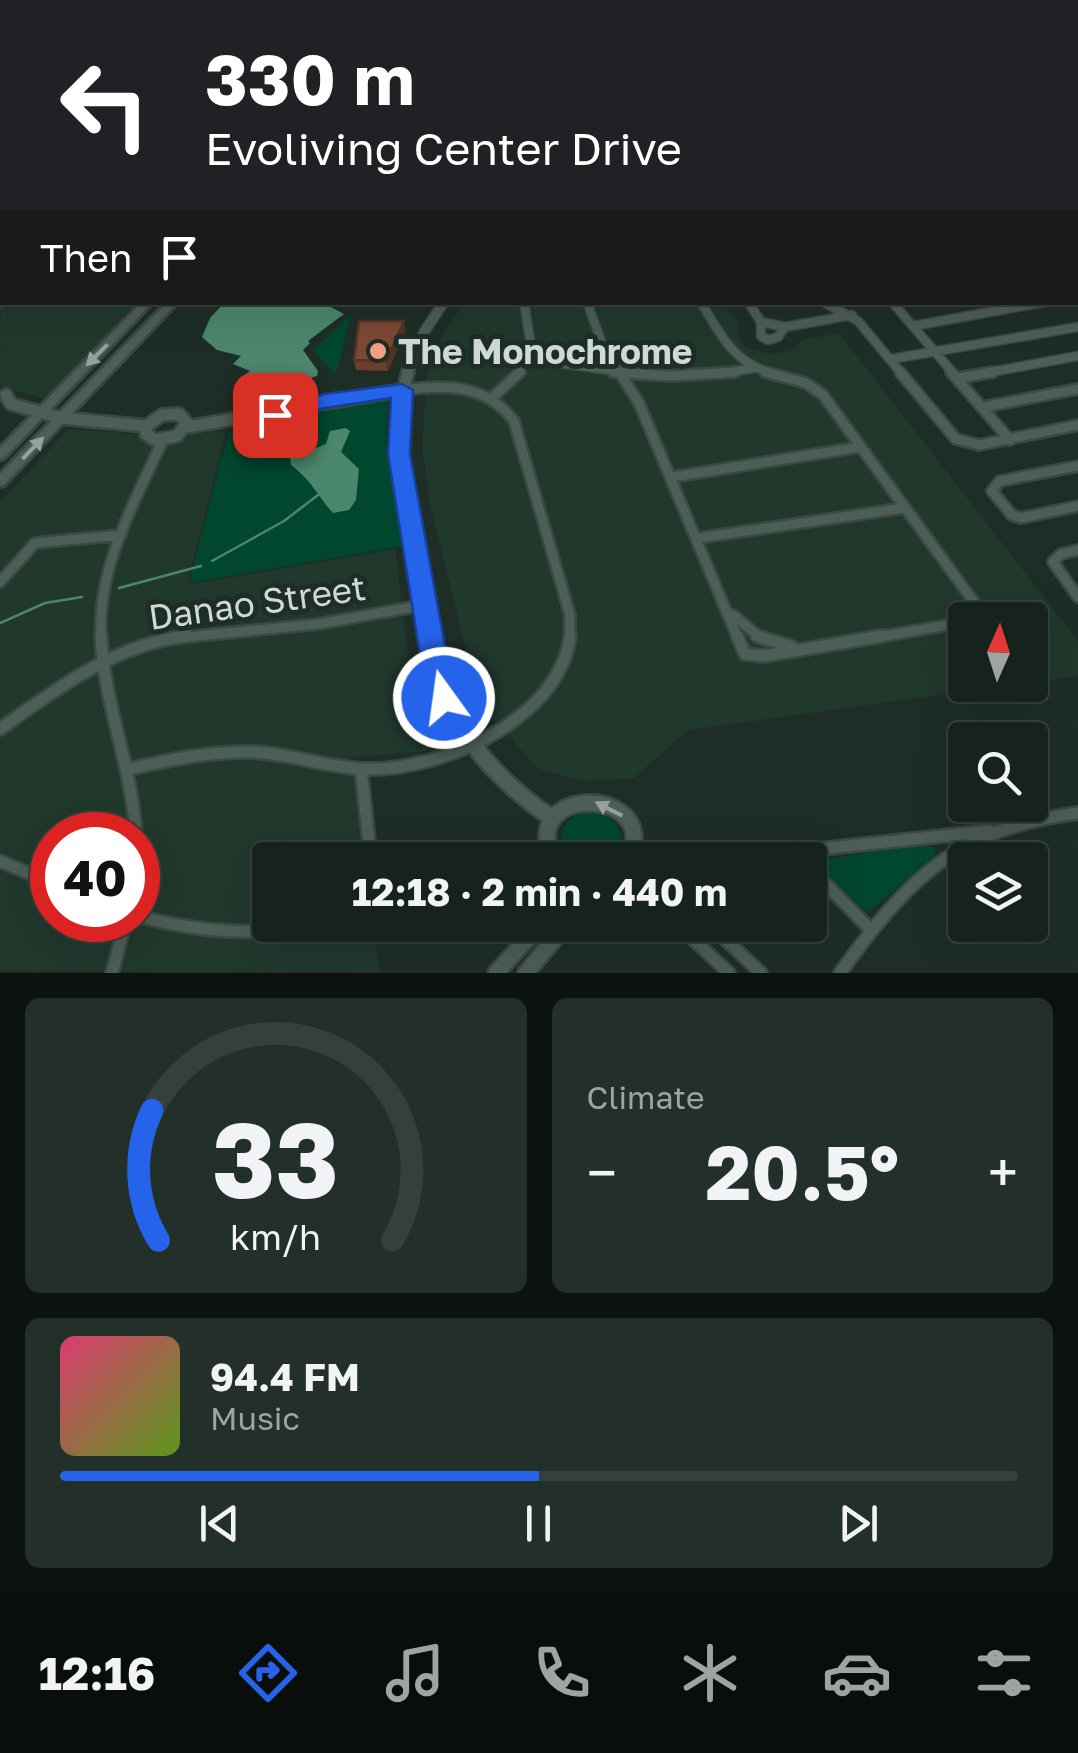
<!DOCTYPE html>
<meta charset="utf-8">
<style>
:root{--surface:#16221c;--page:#232f29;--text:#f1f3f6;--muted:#9ea4a3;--line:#353f3b;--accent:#2563eb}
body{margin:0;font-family:"Golos Text",sans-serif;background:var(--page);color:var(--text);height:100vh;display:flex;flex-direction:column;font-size:38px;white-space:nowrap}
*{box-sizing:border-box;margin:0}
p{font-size:32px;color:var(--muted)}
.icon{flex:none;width:55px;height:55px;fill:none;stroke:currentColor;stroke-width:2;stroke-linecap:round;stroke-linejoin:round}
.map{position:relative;height:973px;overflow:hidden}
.panel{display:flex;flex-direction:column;gap:25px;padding:25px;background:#0c130f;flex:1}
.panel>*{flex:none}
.guide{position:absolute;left:0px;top:0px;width:1080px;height:305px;box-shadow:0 10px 40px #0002,0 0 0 2px var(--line);background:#202124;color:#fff;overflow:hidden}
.needle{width:65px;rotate:3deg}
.fabs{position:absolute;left:948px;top:602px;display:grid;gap:20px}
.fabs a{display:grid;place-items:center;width:100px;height:100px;border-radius:10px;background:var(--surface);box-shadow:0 10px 40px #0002,0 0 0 2px var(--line);font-size:50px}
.speed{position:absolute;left:30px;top:812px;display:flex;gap:20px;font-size:50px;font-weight:700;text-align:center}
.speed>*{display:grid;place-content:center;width:130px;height:130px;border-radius:50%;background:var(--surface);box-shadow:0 10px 40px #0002,0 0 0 2px var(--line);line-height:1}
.speed .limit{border:15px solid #d22;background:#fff;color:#111}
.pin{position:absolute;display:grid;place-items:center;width:85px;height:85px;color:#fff;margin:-42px;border-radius:20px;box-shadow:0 5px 15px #0006}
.me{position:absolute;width:110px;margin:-55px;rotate:346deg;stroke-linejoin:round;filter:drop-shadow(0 0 8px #0008)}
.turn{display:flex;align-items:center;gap:35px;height:210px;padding:0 40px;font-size:45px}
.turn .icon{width:130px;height:130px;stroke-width:2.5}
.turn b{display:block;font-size:70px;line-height:85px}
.then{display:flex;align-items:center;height:95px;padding:0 40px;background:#0003;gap:20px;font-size:38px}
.big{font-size:75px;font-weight:700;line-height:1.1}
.panel .widget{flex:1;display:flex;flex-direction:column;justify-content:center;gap:15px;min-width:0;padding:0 35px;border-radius:15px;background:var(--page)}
.panel .dial{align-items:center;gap:0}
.dial svg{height:260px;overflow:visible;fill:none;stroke:var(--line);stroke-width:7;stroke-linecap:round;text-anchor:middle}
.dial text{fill:var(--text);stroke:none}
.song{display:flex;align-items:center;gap:30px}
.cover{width:120px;height:120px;border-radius:15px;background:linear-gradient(135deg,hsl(340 70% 55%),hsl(90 70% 35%))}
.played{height:10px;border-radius:5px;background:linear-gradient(90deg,var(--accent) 50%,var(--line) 50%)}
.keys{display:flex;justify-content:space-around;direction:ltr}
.heat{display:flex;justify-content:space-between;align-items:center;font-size:55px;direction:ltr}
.panel .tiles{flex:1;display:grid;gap:25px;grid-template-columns:1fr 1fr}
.widget:last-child{grid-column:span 2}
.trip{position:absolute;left:252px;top:842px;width:575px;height:100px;border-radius:10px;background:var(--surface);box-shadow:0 10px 40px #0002,0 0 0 2px var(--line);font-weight:700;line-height:100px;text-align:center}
.dock{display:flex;height:160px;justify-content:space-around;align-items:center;background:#090e0b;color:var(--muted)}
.dock .icon{width:70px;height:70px}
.dock .selected{color:var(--accent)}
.dock b{font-size:45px;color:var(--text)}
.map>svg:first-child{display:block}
.built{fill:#21382d;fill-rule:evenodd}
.green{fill:#01462f}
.water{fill:#4b876c}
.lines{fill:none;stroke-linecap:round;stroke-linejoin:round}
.stream{stroke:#4b876c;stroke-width:2.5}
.river{fill:#4b876c;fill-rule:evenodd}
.minor-far3-casing{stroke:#3b4942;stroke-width:9}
.minor-far2-casing{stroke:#3b4942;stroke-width:11}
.minor-far1-casing{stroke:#3b4942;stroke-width:14}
.minor-casing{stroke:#3b4942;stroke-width:16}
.tertiary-far2-casing{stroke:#3b4942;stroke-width:12}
.tertiary-far1-casing{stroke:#3b4942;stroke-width:16}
.tertiary-casing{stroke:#3b4942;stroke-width:20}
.secondary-casing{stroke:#3b4942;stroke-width:6}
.primary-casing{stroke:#3b4942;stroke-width:5}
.minor-far3{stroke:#4c5e55;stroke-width:5}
.minor-far2{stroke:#4c5e55;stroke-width:8}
.minor-far1{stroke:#4c5e55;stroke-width:9}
.minor{stroke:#4c5e55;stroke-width:11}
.tertiary-far2{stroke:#4c5e55;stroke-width:9}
.tertiary-far1{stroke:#4c5e55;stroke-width:11}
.tertiary{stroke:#4c5e55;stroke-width:15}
.secondary{fill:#4c5e55;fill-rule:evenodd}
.primary{fill:#5b957b;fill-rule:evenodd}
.wall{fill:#6a3f2e}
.shaded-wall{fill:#563325}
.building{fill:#7b4935;stroke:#563325;stroke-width:2.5}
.oneway{fill:#95a29b}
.route{fill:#2563eb;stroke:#184099;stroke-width:2.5}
.poi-dot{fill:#f2a080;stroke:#1e2e26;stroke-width:4}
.labels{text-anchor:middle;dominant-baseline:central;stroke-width:10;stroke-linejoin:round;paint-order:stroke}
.poi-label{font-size:35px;font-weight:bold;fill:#d0dad5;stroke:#1e2e26;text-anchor:start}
.street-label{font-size:35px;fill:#d0dad5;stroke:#1e2e26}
</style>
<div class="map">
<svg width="1078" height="973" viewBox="0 0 1078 973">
<rect width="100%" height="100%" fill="#1e2e26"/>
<path class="built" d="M2 172V302L136 303 45 399 0 386Z
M463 303H723L738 321 739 339 744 346 770 354 793 350 802 340 839 333 1078 641V676L1030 683V620H965V685H1012L688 730 634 778 582 781 537 768 479 702 431 508 422 448 427 372 443 334Z
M69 429 136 434 140 439 158 446 178 444 192 434 226 431 187 585 395 549 414 703 443 750 351 757 365 860H270V925H374L380 973 0 971V502ZM52 835H138V920H52Z"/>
<path class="green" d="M352 312 336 375 313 351Z
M388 398 386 446 403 546 189 583 228 433Z
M589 811C616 814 631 836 616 860H569C553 838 562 817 589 811Z
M922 843 936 848 935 856 867 913 818 866 823 860Z"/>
<path class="water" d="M224 303H323L344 314 308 341 310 343 303 350 318 371 317 376 256 394 239 379 250 371 233 364 241 356 217 350 202 337 210 318Z
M346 428 350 431 341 452 359 469 356 500 349 510 333 513C315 493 314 483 291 465L290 458 326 444 330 431Z"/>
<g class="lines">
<path class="stream" d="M212 561 284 521 318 495
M119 588 201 566
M0 623 45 603 82 597"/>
<path class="river" d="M6 0H17L15 2H5Z"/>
<defs>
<path id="minor-far3" d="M123 0 131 2
M41 2 46 0
M81 2 86 0
M108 2 113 0
M988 2 992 0"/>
<path id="minor-far2" d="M587 302 604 349 620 374
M701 302C721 336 734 364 775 374
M748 302 761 322 785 327 852 315
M823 302 858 321 902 374
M892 302 954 374
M761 322V336L768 340 778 337 785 327
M913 326 1045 302
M529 359 638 374
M891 359 1078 327
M518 374 531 346 524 302
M718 374 754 368
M980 374 1078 356"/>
<path id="minor-far1" d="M613 372 670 376 735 372
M619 372 639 403 738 639
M765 372 806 383 823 395 987 620
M900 372 956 439 979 445 1078 425
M951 372 1010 440
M958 378 993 372
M402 390C445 384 486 384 514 421L570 615V639
M492 398 520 372
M983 407 1078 389
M1078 466 1000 481 992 491 1012 515 1021 518 1078 506
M672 477 860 447
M698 538 904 508
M1078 550 1061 554 1053 562 1078 597
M0 582 35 543 121 535
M733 615 762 639
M101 639C97 567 134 503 163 440
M166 639 318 624 424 605
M867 639 965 622"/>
<path id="minor" d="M101 636C104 704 132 767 136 835
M737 636 745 654 764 656 882 636
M757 636 792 647
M1030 680 1033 685
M0 729C56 689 117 643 188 636
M129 769C169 760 210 751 251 752 290 753 327 768 366 769 440 771 560 720 570 636
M361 769 371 860
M763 855 989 831
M0 861 52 883
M810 868 871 930
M138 916C203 934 265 936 331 925
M678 925 729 973
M710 925 761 973
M112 973 126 920
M840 973C910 876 956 830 1078 813"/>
<path id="tertiary-far2" d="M407 374 424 332 444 302"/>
<path id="tertiary-far1" d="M408 372C384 452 415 557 431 639
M6 395 11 404 61 418 146 426
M179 414 187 423 177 436 155 440 146 434V426L162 415Z
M187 427 402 390"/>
<path id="tertiary" d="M430 636C448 723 481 769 553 819
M553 860C551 853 547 843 547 836 548 792 630 792 634 836 634 843 631 853 630 860
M496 973 540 925
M526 973 566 925"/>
<path id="secondary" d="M162 0H168L167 2H161Z
M180 0H186L185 2H179Z
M142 302H153L4 458 0 459V448Z
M167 302H178L4 485 0 486V474Z"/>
<path id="primary" d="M331 0H344L340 2H331Z
M2 152V158L0 159V153Z"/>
</defs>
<use href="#minor-far3" class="minor-far3-casing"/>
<use href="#minor-far2" class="minor-far2-casing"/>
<use href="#minor-far1" class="minor-far1-casing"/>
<use href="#minor" class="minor-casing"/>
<use href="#tertiary-far2" class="tertiary-far2-casing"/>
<use href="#tertiary-far1" class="tertiary-far1-casing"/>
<use href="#tertiary" class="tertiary-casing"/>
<use href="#secondary" class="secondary-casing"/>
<use href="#primary" class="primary-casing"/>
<use href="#minor-far3" class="minor-far3"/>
<use href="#minor-far2" class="minor-far2"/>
<use href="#minor-far1" class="minor-far1"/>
<use href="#minor" class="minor"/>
<use href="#tertiary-far2" class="tertiary-far2"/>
<use href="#tertiary-far1" class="tertiary-far1"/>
<use href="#tertiary" class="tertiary"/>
<use href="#secondary" class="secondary"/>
<use href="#primary" class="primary"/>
</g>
<path class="wall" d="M404 321 405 332 388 371 356 370 354 360Z"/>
<path class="shaded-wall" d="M2 301 11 302 0 310V303Z
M404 321 405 332 388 371 386 361Z"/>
<path class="building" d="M2 172V199L0 200V173Z
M2 240V260L0 262V242Z
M2 278V301L0 303V279Z
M359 321H404L386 361 354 360Z"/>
<defs><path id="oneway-solid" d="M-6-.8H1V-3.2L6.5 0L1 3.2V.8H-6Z" transform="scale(2.5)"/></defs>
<g class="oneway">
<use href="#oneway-solid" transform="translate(97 355) rotate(135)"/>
<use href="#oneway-solid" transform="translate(33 448) rotate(-46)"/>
<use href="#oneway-solid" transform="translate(609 809) rotate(-153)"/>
</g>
<path class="route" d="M402 384 413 390 410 454 449 668 458 698 454 706 444 709 435 706 422 668 388 454 391 398 325 408 275 422 264 415 267 410 324 394Z"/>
<circle class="poi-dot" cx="378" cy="351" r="10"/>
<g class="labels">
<g class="poi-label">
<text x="398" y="351">The Monochrome</text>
</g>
<g class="street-label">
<text transform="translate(257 602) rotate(-8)">Danao Street</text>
</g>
</g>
</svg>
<div class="fabs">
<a><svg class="needle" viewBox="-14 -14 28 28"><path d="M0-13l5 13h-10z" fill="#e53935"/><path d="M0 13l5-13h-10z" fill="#9ea4a3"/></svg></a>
<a><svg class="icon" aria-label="search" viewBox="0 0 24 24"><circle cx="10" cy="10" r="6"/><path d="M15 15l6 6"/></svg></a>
<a><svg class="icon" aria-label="layers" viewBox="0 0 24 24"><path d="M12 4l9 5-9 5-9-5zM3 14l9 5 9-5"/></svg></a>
</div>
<div class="speed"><div class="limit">40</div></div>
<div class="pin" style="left:275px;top:415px;background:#d93025"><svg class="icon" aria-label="arrive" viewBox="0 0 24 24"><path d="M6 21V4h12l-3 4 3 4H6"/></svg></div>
<svg class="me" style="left:444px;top:698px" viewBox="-20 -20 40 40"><circle r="17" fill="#2563eb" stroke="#fff" stroke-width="3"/><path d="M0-11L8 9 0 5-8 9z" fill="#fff"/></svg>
<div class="trip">12:18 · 2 min · 440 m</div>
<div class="guide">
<div class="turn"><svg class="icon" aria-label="left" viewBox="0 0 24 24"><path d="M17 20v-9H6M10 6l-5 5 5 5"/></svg><div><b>330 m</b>Evoliving Center Drive</div></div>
<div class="then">Then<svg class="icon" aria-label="arrive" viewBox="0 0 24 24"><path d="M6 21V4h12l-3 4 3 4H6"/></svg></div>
</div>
</div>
<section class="panel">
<div class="tiles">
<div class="widget dial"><svg viewBox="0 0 100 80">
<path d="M14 69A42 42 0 1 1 86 69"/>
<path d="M14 69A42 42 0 0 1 12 29" stroke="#2563eb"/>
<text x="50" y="56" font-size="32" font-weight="700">33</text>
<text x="50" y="72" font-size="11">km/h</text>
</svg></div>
<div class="widget"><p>Climate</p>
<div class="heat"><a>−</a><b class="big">20.5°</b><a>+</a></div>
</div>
<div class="widget">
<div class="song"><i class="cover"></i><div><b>94.4 FM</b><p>Music</p></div></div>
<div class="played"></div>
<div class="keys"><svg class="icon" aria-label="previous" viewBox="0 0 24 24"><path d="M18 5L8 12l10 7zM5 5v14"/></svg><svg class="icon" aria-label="pause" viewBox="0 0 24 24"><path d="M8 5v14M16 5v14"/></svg><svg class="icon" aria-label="next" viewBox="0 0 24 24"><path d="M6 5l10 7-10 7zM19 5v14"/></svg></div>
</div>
</div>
</section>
<nav class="dock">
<b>12:16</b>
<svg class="icon selected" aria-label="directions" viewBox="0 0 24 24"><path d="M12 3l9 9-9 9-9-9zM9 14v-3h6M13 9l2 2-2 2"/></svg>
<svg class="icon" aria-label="music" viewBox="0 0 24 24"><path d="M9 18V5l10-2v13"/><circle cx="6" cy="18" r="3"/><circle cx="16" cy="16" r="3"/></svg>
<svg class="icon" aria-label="phone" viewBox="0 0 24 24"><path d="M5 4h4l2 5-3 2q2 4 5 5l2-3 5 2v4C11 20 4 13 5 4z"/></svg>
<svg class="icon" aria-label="climate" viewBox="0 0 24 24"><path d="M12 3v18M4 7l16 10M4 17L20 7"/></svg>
<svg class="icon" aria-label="car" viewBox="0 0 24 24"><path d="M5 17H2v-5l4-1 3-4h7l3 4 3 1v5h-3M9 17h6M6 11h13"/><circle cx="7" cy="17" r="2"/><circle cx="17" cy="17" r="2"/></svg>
<svg class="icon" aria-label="filters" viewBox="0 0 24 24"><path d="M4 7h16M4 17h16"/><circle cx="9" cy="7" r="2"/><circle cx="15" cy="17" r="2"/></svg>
</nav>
